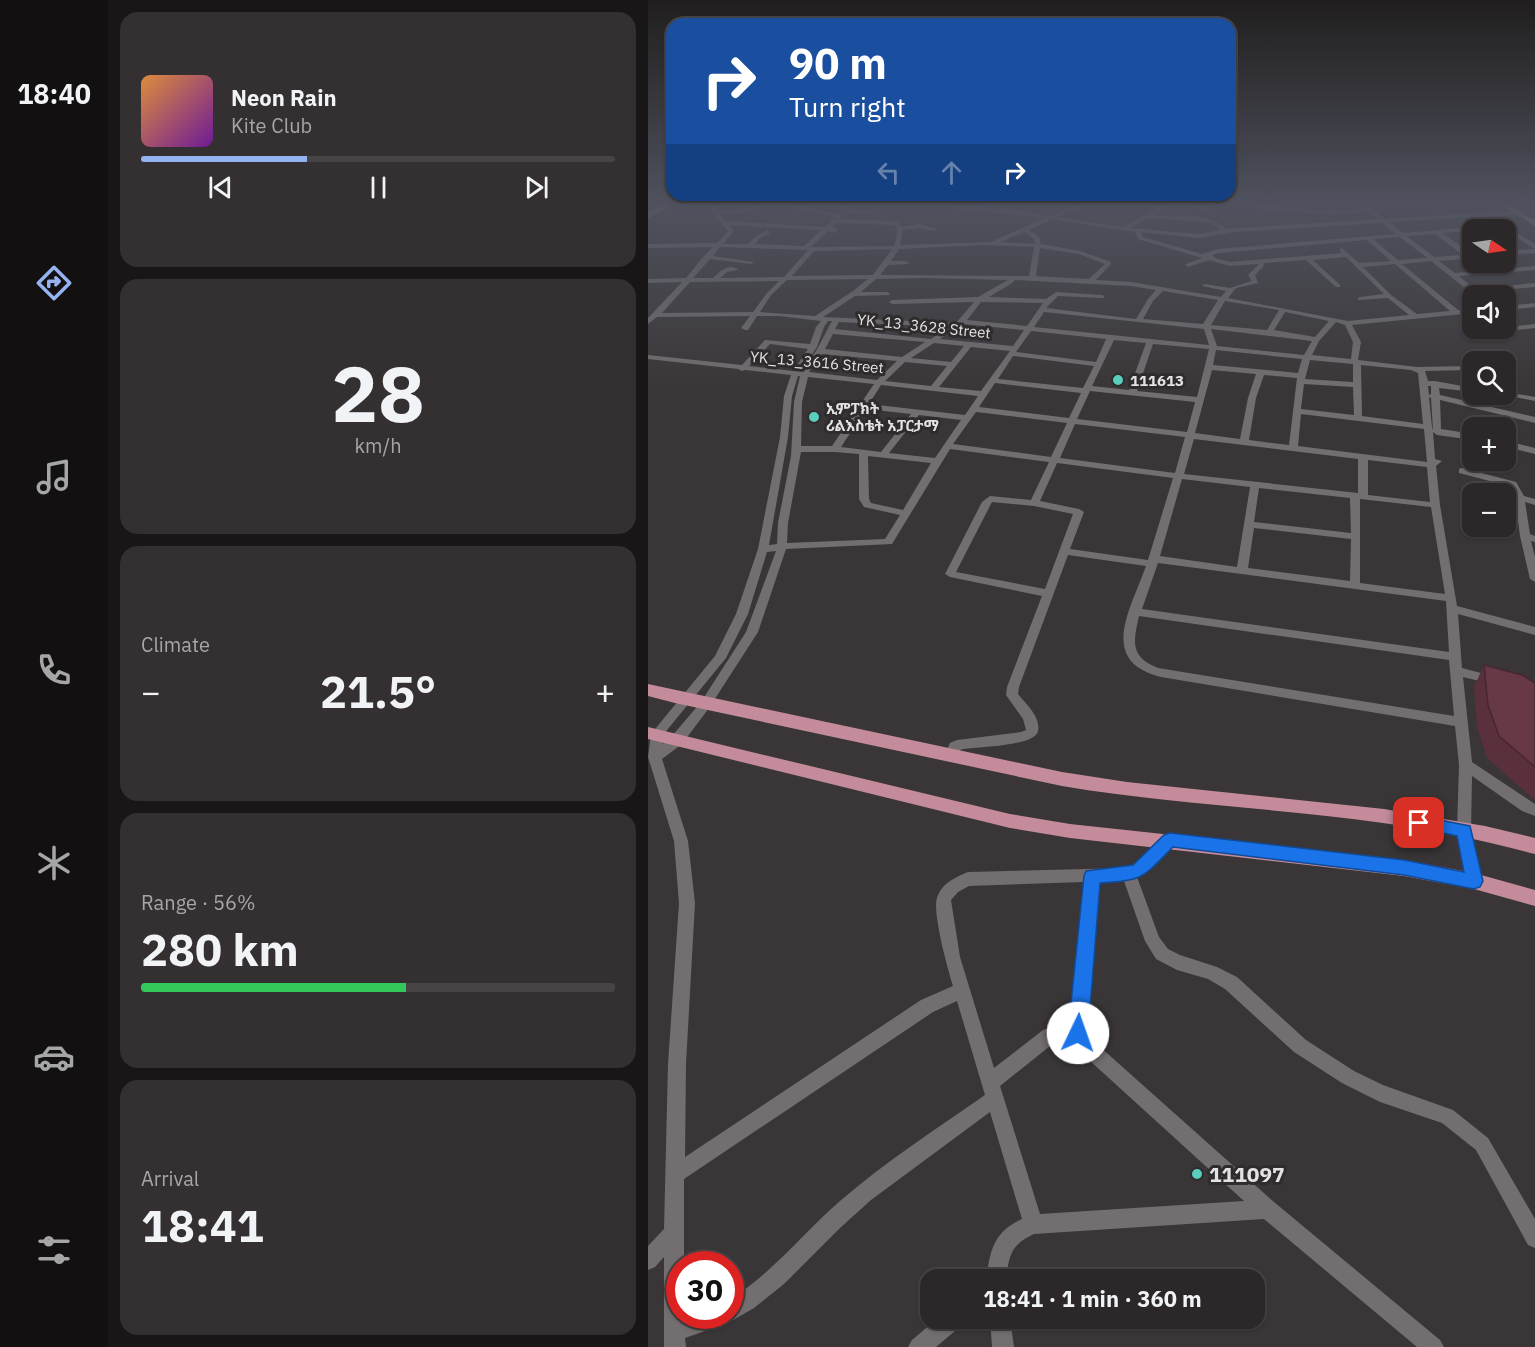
<!DOCTYPE html>
<meta charset="utf-8">
<style>
:root{--surface:#2c2829;--page:#343031;--text:#f1f3f6;--muted:#a6a6a8;--line:#484446;--accent:#95b2f1}
body{margin:0;font-family:"IBM Plex Sans","Noto Sans Ethiopic",sans-serif;background:var(--page);color:var(--text);height:100vh;display:flex;flex-direction:column;font-size:22px;white-space:nowrap}
*{box-sizing:border-box;margin:0}
p{font-size:20px;color:var(--muted)}
.icon{flex:none;width:33px;height:33px;fill:none;stroke:currentColor;stroke-width:2;stroke-linecap:round;stroke-linejoin:round}
.map{position:relative;flex:1;overflow:hidden}
.sheet{display:flex;flex-direction:column;gap:12px;padding:12px;background:#181617;width:540px}
.sheet>*{flex:none}
.banner{position:absolute;left:18px;top:18px;width:570px;height:183px;border-radius:18px;box-shadow:0 2px 4px #0004,0 0 0 2px var(--line);background:#1a4fa0;color:#fff;overflow:hidden}
.needle{width:39px;rotate:103deg}
.controls{position:absolute;left:814px;top:219px;display:grid;gap:12px}
.controls a{display:grid;place-items:center;width:54px;height:54px;border-radius:12px;background:var(--surface);box-shadow:0 2px 4px #0004,0 0 0 2px var(--line);font-size:30px}
.speed{position:absolute;left:18px;top:1251px;display:flex;gap:12px;font-size:30px;font-weight:700;text-align:center}
.speed>*{display:grid;place-content:center;width:78px;height:78px;border-radius:50%;background:var(--surface);box-shadow:0 2px 4px #0004,0 0 0 2px var(--line);line-height:1}
.speed .limit{border:9px solid #d22;background:#fff;color:#111}
.pin{position:absolute;display:grid;place-items:center;width:51px;height:51px;color:#fff;margin:-26px;border-radius:12px;box-shadow:0 3px 9px #0006}
.me{position:absolute;width:66px;margin:-33px;rotate:3deg;stroke-linejoin:round;filter:drop-shadow(0 0 4px #0008)}
.turn{display:flex;align-items:center;gap:21px;height:126px;padding:0 24px;font-size:27px}
.turn .icon{width:78px;height:78px;stroke-width:2.5}
.turn b{display:block;font-size:42px;line-height:51px}
.lanes{display:flex;align-items:center;height:57px;padding:0 24px;background:#0003;justify-content:center;gap:30px;direction:ltr}
.lanes .off{opacity:.35}
.big{font-size:45px;font-weight:700;line-height:1.1}
.sheet .card{flex:1;display:flex;flex-direction:column;justify-content:center;gap:9px;min-width:0;padding:0 21px;border-radius:18px;background:var(--page)}
.sheet .dial{align-items:center;gap:0}
.dial b{font-size:78px;line-height:1}
.song{display:flex;align-items:center;gap:18px}
.cover{width:72px;height:72px;border-radius:9px;background:linear-gradient(135deg,hsl(30 70% 55%),hsl(280 70% 35%))}
.played{height:6px;border-radius:3px;background:linear-gradient(90deg,var(--accent) 35%,var(--line) 35%)}
.keys{display:flex;justify-content:space-around;direction:ltr}
.heat{display:flex;justify-content:space-between;align-items:center;font-size:33px;direction:ltr}
.charge{height:9px;border-radius:4px;background:linear-gradient(90deg,#34c759 56%,var(--line) 0)}
.trip{position:absolute;left:272px;top:1269px;width:345px;height:60px;border-radius:18px;background:var(--surface);box-shadow:0 2px 4px #0004,0 0 0 2px var(--line);font-weight:700;line-height:60px;text-align:center}
main{display:flex;flex:1;min-height:0}
.menu{display:flex;flex-direction:column;width:108px;justify-content:space-around;align-items:center;background:#121010;color:var(--muted)}
.menu .icon{width:42px;height:42px}
.menu .current{color:var(--accent)}
.menu b{font-size:27px;color:var(--text)}
.map>svg:first-child{display:block}
.lines{fill:none;stroke-linecap:round;stroke-linejoin:round}
.minor{fill:#736f70;fill-rule:evenodd}
.primary{fill:#c48c9a;fill-rule:evenodd}
.tram{stroke:#b7b4b4;stroke-width:1.5}
.wall{fill:#59303b}
.shaded-wall{fill:#482730}
.building{fill:#673845;stroke:#482730;stroke-width:1.5}
.route{fill:#1a73e8;stroke:#114b97;stroke-width:1.5}
.poi-dot{fill:#59cebe;stroke:#2f2c2d;stroke-width:2}
.labels{text-anchor:middle;dominant-baseline:central;stroke-width:6;stroke-linejoin:round;paint-order:stroke}
.far-street-label{font-size:15px;fill:#e4e2e2;stroke:#2f2c2d}
.far-poi-label{font-size:15px;font-weight:bold;fill:#e4e2e2;stroke:#2f2c2d;text-anchor:start}
.near-poi-label{font-size:21px;font-weight:bold;fill:#e4e2e2;stroke:#2f2c2d;text-anchor:start}
</style>
<main>
<nav class="menu">
<b>18:40</b>
<svg class="icon current" aria-label="directions" viewBox="0 0 24 24"><path d="M12 3l9 9-9 9-9-9zM9 14v-3h6M13 9l2 2-2 2"/></svg>
<svg class="icon" aria-label="music" viewBox="0 0 24 24"><path d="M9 18V5l10-2v13"/><circle cx="6" cy="18" r="3"/><circle cx="16" cy="16" r="3"/></svg>
<svg class="icon" aria-label="phone" viewBox="0 0 24 24"><path d="M5 4h4l2 5-3 2q2 4 5 5l2-3 5 2v4C11 20 4 13 5 4z"/></svg>
<svg class="icon" aria-label="climate" viewBox="0 0 24 24"><path d="M12 3v18M4 7l16 10M4 17L20 7"/></svg>
<svg class="icon" aria-label="car" viewBox="0 0 24 24"><path d="M5 17H2v-5l4-1 3-4h7l3 4 3 1v5h-3M9 17h6M6 11h13"/><circle cx="7" cy="17" r="2"/><circle cx="17" cy="17" r="2"/></svg>
<svg class="icon" aria-label="filters" viewBox="0 0 24 24"><path d="M4 7h16M4 17h16"/><circle cx="9" cy="7" r="2"/><circle cx="15" cy="17" r="2"/></svg>
</nav>
<section class="sheet">
<div class="card">
<div class="song"><i class="cover"></i><div><b>Neon Rain</b><p>Kite Club</p></div></div>
<div class="played"></div>
<div class="keys"><svg class="icon" aria-label="previous" viewBox="0 0 24 24"><path d="M18 5L8 12l10 7zM5 5v14"/></svg><svg class="icon" aria-label="pause" viewBox="0 0 24 24"><path d="M8 5v14M16 5v14"/></svg><svg class="icon" aria-label="next" viewBox="0 0 24 24"><path d="M6 5l10 7-10 7zM19 5v14"/></svg></div>
</div>
<div class="card dial"><b>28</b><p>km/h</p></div>
<div class="card"><p>Climate</p>
<div class="heat"><a>−</a><b class="big">21.5°</b><a>+</a></div>
</div>
<div class="card"><p>Range · 56%</p><b class="big">280 km</b><div class="charge"></div></div>
<div class="card"><p>Arrival</p><b class="big">18:41</b></div>
</section>
<div class="map">
<svg width="887" height="1347" viewBox="0 0 887 1347">
<rect width="100%" height="100%" fill="#3a3637"/>
<g class="lines">
<path class="minor" d="M63 203H69L70 211 99 209 110 203H118L100 213 71 214 78 221 177 227 188 217 145 208 147 205 194 215 192 219 250 221 254 227 271 224 289 229 286 231 271 228 255 230 252 245 343 242 396 218 258 203H286L369 210 402 216 433 203H443L409 217 475 227 517 203H525L506 215C530 216 561 212 578 229L730 219 721 212 687 215 604 208 601 206 604 203 682 211 675 203H681L688 211 717 209 710 203H717L737 219 876 210 879 212 876 214 741 222 755 233 848 225 845 222 850 221 887 244V249L853 228 794 233 825 254V258L791 261 807 273 887 266V270L811 276 827 289 887 283V287L832 292 835 296H827L783 261 754 264 810 310 825 309V313L704 325 713 342 710 360 769 367 823 366 824 368 820 370 777 371 780 381H787L825 388V392L791 388 792 395 887 417V423L792 400 793 429 825 434V440L789 435 785 432 787 459 794 461 788 466 792 505 809 606 887 627V635L810 614 814 668 848 677 850 680 844 684 815 677 824 762 887 804V816L874 811 824 776 823 831 833 881 831 886 826 888 821 886 819 881 809 831 811 765 807 726 513 677C449 661 483 609 498 566L420 555 371 687 370 694C378 704 393 717 390 731 388 746 329 747 316 749L312 750 308 760 303 761 298 760 296 756 302 743 309 740 373 732 378 730 375 719 358 695 359 687 394 596 302 577 297 574 334 502 342 496 383 500 401 462 302 449 244 544 138 549 110 632 61 708 34 744 14 759 40 841 47 903 38 1064 37 1157 273 1000 305 986C300 970 284 912 289 898 294 883 306 878 320 872L479 868 493 859 517 836 522 834 527 836 529 840 527 844 503 869 489 877 511 937 520 949 532 955 569 967 589 977 658 1040 706 1071 735 1085 805 1110 840 1138 887 1219V1248L880 1245 828 1150 794 1123 732 1102 694 1083 646 1052 577 989 560 979 529 970 508 959 497 941 476 881H451L439 1032 442 1038 626 1202 792 1340 796 1347H769L616 1219 386 1234C362 1245 361 1256 358 1280H338C342 1251 345 1232 374 1219L342 1112 223 1200 192 1228 136 1284 106 1308 80 1323 37 1338 38 1347H16V1257L7 1267 0 1270V1246L16 1229 20 1064 31 903 26 841 0 757 3 734 67 656 88 614 110 549 132 437 136 396 143 375 97 370 94 371 90 369 0 359V355L94 365 117 340 162 344 168 327 173 321 131 316H109L100 330H97L93 328 102 316 9 317 0 324V318L34 282 0 283V279L38 278 56 256 65 247 0 248V244L69 243 80 231 64 213ZM500 218 559 222 565 223 572 230 551 234 482 228ZM404 219 487 232 490 239 554 258 538 264V266L540 267 561 260 582 266 610 264V265L600 275 604 281 582 288 557 284 554 286 578 291 573 297 483 282 448 280 463 264V262L432 251 393 244 391 237 381 230ZM188 223 248 225C250 232 249 238 246 246L163 247 180 231 189 233 188 228 184 227ZM734 223 748 234 570 249 554 254 495 237 493 232 551 238 585 232ZM81 225 173 230 156 246 107 244 111 239 122 233 120 230 107 237 100 244H75L86 231ZM377 232 386 239 387 244 352 242ZM787 234 815 255 786 257 759 236ZM752 237 779 258 750 260 725 239ZM719 240 743 261 711 263 694 248 691 250 694 253 582 262 567 258 564 255 571 253ZM336 245 386 247 381 276 232 275 240 265 260 264 261 263 258 261H243L251 249ZM72 247 160 250 136 277 72 278 79 272 89 270 90 269C80 263 72 271 65 278H45L62 259 103 264 106 262 65 256ZM392 248 431 254 457 264 441 279 388 276ZM244 249 225 275 144 276 166 251ZM698 257 736 294 712 297 710 298V300L740 298 761 315 700 321 580 298 588 288 610 283 607 275 615 267 616 263 658 260 688 287H692V285L665 260ZM747 264 802 311 769 314 743 295 715 267ZM276 278 360 280 330 297 244 300 241 302 244 304 326 302 308 323 175 317 207 296 241 295 242 294 239 292H213L228 279ZM220 279 205 291 167 316 112 312 123 295 139 280ZM367 280 483 286 508 290 500 299 488 319 398 308 410 296 456 298V296L454 295 408 292 398 299 341 297 364 283ZM131 281 119 293 105 312 14 313 42 282ZM515 291 570 300 555 324 495 319 505 301ZM577 301 631 310 619 330 563 325ZM333 302 395 303 379 326 319 320ZM396 312 556 329 561 345 386 327ZM637 312 681 321 667 337 626 330ZM180 321H184L168 351 153 371 169 347 176 327ZM191 322 301 327 283 339 187 329ZM688 322 697 325 705 342 703 359 664 355 671 341ZM315 324 376 330 365 346 292 339ZM563 329 664 341 656 355 569 346ZM383 331 458 339 448 362 368 352ZM185 334 277 342 254 357 177 349ZM466 340 498 343 481 390 444 386ZM286 343 316 346 303 362 263 358ZM122 344 160 349 145 371 101 366ZM505 344 561 349 549 397 489 391ZM323 347 362 351 333 391 291 387ZM568 350 654 359 650 373 565 365ZM174 354 249 361 229 380 161 372ZM365 356 446 366 435 388 350 379ZM662 360 705 364V382L657 379ZM257 362 299 366 283 386 237 381ZM713 365 763 370 770 373 775 424 714 416ZM564 370 608 374 600 398 592 439 547 433ZM616 375 649 378 641 445 601 440 608 398ZM150 376H152L146 402 143 456 130 523 129 544 121 545 140 437 144 396ZM160 377 226 384 184 446H153L154 402ZM347 383 433 393 421 418 331 407ZM656 384 705 387 706 415 653 409ZM233 385 330 396 317 415 221 404ZM780 386H783V394L781 395ZM442 391 547 402 539 432 429 419ZM781 397 783 398 785 430 784 427ZM218 409 263 414 233 452 193 447ZM328 412 419 423 403 457 305 444ZM653 414 776 429 779 462 650 446ZM271 415 313 420 287 458 241 453ZM427 424 537 437 527 473 412 458ZM546 439 710 459V493L536 474ZM153 452H187L211 454V499L216 507 252 515 237 539 139 543 140 523ZM220 456 283 463 255 510 223 503 221 499ZM720 460 779 467 782 502 720 495ZM409 463 525 478 500 560 422 549 436 512 431 509 392 501ZM534 479 602 487 589 567 512 556ZM611 488 702 498 703 533 606 522ZM712 499 783 507 797 594 712 583ZM344 502 386 506 425 514 397 589 308 572ZM606 528 703 539 702 581 600 568ZM128 551 98 632 53 702 24 736 15 744V735L78 658 100 614 119 552ZM510 563 798 601 801 652 494 609ZM491 616 801 660 806 716 510 668C482 657 485 642 491 616ZM436 882 423 1018 395 1030 346 1068 312 957 303 900 310 892 321 886ZM309 1001 337 1095C288 1129 237 1162 192 1201 155 1233 125 1273 82 1299V1316H43L37 1317V1316H32V1264H36V1179L285 1012ZM423 1035 430 1050 596 1201 392 1214 352 1086 407 1042Z
M197 203H203L200 207 203 209 230 212 227 214 202 213 194 207Z
M528 203H541L558 207 564 203H571L559 211Z
M886 217H887V221L883 219Z
M887 249V253L858 255V251Z
M887 303V307L858 310V306Z
M887 324V328L829 334 825 332 829 330 858 328V327Z
M858 392 887 397V401L852 394H858Z
M840 417 844 420 845 428H837L836 420Z
M858 441 887 448V454L858 447Z
M814 468 868 482 876 496 887 499V505L877 502 882 534 887 536V542L883 541 887 557V582L882 579 872 536 867 498 861 486 811 473V469Z
M290 1318H317L314 1325 288 1347H260L264 1340Z
M342 1318H362L366 1347H344Z"/>
<path class="primary" d="M18 203H27L0 218V213Z
M851 203H859L887 221V226Z
M0 684 414 772 479 782 736 809 837 826 887 838V854C837 841 787 830 735 823 628 808 520 804 414 786L27 703 0 696Z
M0 727 362 814 422 824 756 860 826 873 887 890V906L826 889 756 876 422 838 362 828 0 739Z"/>
<path class="tram" d="M0 213 18 203"/>
</g>
<path class="wall" d="M836 665 887 683V800L839 758 829 727 826 687Z
M518 1318H548L546 1322 530 1327Z"/>
<path class="shaded-wall" d="M545 1318H548L546 1322 530 1327 532 1323Z"/>
<path class="building" d="M836 665 874 675 887 683V767L851 736 840 705Z
M537 1273 547 1280H520L526 1274Z
M526 1318H545L532 1323Z"/>
<linearGradient id="sky" x2="0" y2="1"><stop stop-color="#201e1e"/><stop offset="0.52" stop-color="#4f525e"/><stop offset="1" stop-color="#4f525e" stop-opacity="0"/></linearGradient>
<rect width="887" height="392" fill="url(#sky)"/>
<path class="route" d="M771 816 822 826 835 881 832 887 826 889 756 875 525 847C495 877 496 881 452 883L440 1033 437 1040 430 1043 423 1040 420 1033 436 876 438 871 485 865 516 835 522 833 756 860 816 872 809 836 766 827 763 823 766 818Z"/>
<g class="poi-dot">
<circle cx="470" cy="380" r="6"/>
<circle cx="166" cy="417" r="6"/>
<circle cx="549" cy="1174" r="6"/>
</g>
<g class="labels">
<g class="far-street-label">
<text transform="translate(276 326) rotate(6)">YK_13_3628 Street</text>
<text transform="translate(169 362) rotate(5)">YK_13_3616 Street</text>
</g>
<g class="far-poi-label">
<text x="482" y="380">111613</text>
<text x="178" y="408">ኢምፓክት<tspan x="178" dy="17">ሪልእስቴት አፓርታማ</tspan></text>
</g>
<g class="near-poi-label">
<text x="561" y="1174">111097</text>
</g>
</g>
</svg>
<div class="controls">
<a><svg class="needle" viewBox="-14 -14 28 28"><path d="M0-13l5 13h-10z" fill="#e53935"/><path d="M0 13l5-13h-10z" fill="#a6a6a8"/></svg></a>
<a><svg class="icon" aria-label="sound" viewBox="0 0 24 24"><path d="M4 9h4l5-4v14l-5-4H4zM17 9q2 3 0 6"/></svg></a>
<a><svg class="icon" aria-label="search" viewBox="0 0 24 24"><circle cx="10" cy="10" r="6"/><path d="M15 15l6 6"/></svg></a>
<a>+</a>
<a>−</a>
</div>
<div class="speed"><div class="limit">30</div></div>
<div class="pin" style="left:771px;top:823px;background:#d93025"><svg class="icon" aria-label="arrive" viewBox="0 0 24 24"><path d="M6 21V4h12l-3 4 3 4H6"/></svg></div>
<svg class="me" style="left:430px;top:1033px" viewBox="-20 -20 40 40"><circle r="19" fill="#fff"/><path d="M0-13L10 11 0 6-10 11z" fill="#1a73e8"/></svg>
<div class="trip">18:41 · 1 min · 360 m</div>
<div class="banner">
<div class="turn"><svg class="icon" aria-label="right" viewBox="0 0 24 24"><path d="M7 20v-9h11M14 6l5 5-5 5"/></svg><div><b>90 m</b>Turn right</div></div>
<div class="lanes"><svg class="icon off" aria-label="left" viewBox="0 0 24 24"><path d="M17 20v-9H6M10 6l-5 5 5 5"/></svg><svg class="icon off" aria-label="ahead" viewBox="0 0 24 24"><path d="M12 20V5M6 11l6-6 6 6"/></svg><svg class="icon" aria-label="right" viewBox="0 0 24 24"><path d="M7 20v-9h11M14 6l5 5-5 5"/></svg></div>
</div>
</div>
</main>
